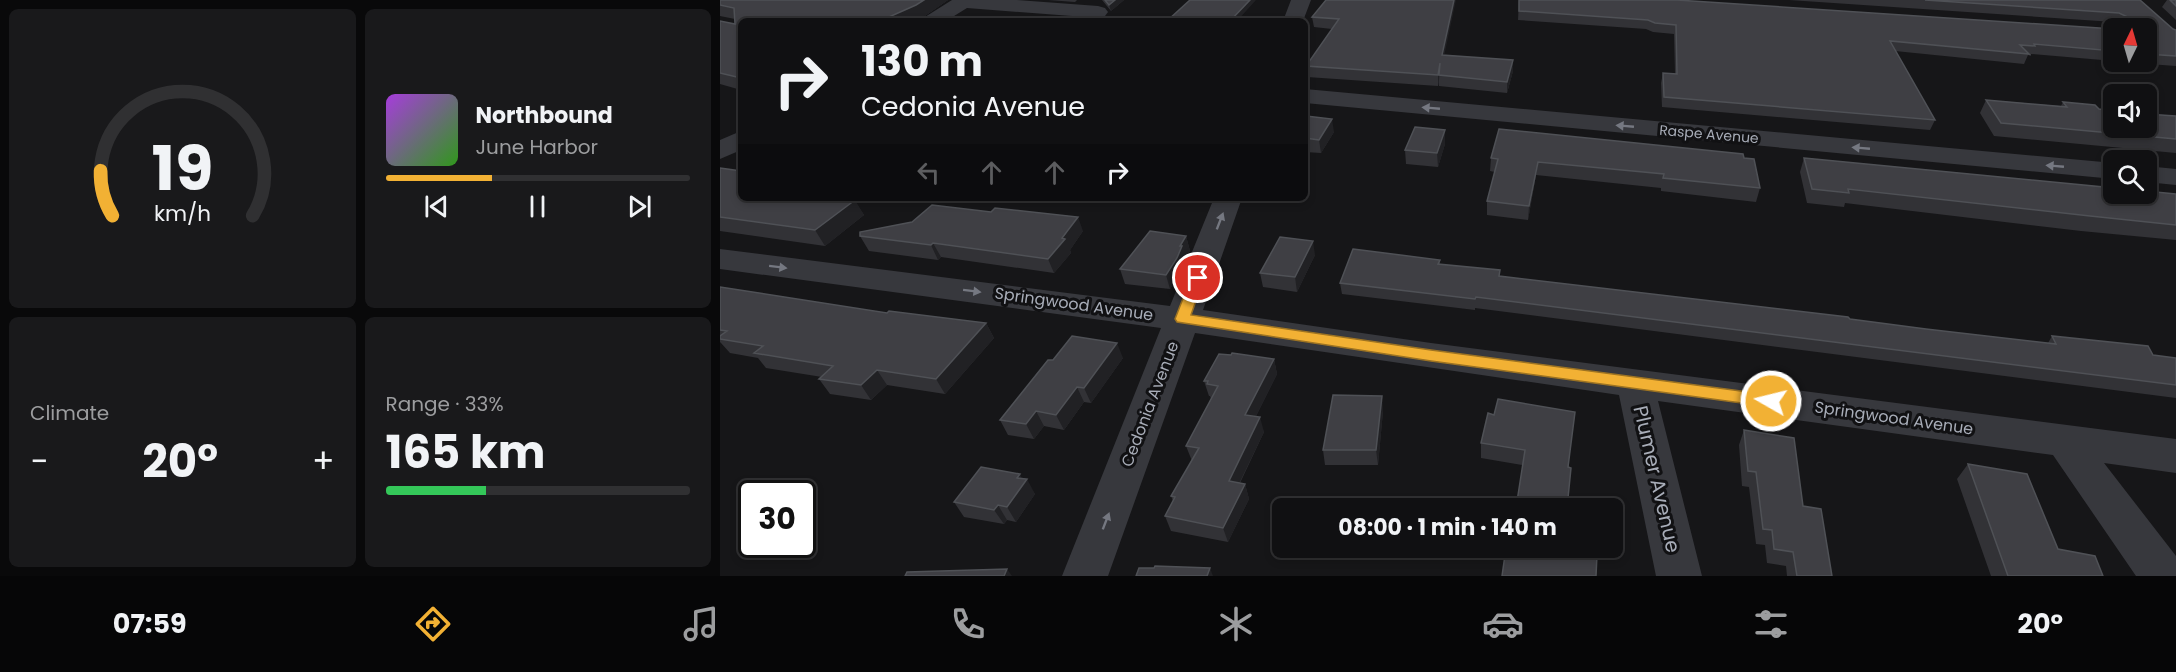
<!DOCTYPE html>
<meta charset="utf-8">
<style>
:root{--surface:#101012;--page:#19191b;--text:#f1f3f6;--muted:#9c9d9f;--line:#303032;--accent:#f2b134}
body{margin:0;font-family:Poppins,sans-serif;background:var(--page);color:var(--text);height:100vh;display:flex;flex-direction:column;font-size:22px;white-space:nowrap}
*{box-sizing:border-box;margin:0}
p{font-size:20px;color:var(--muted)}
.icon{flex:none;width:33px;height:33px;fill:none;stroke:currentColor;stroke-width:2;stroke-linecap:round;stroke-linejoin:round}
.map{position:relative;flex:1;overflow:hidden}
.sheet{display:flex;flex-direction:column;gap:9px;padding:9px;background:#09090a;width:720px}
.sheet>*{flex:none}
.guide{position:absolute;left:18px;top:18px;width:570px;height:183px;border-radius:9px;box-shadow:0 3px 9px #0003,0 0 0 2px var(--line);background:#101012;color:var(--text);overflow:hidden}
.needle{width:39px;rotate:5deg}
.controls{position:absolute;left:1383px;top:18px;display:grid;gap:12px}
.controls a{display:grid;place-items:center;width:54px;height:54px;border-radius:9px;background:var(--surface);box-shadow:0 3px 9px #0003,0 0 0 2px var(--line);font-size:30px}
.speed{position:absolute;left:18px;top:480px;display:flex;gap:12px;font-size:30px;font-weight:700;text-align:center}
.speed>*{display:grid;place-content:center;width:78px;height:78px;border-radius:50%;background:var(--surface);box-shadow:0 3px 9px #0003,0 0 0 2px var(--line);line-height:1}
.speed .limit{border:3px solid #111;border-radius:9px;background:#fff;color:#111}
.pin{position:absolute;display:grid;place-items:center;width:51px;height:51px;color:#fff;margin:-26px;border:3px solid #fff;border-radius:50%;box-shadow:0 2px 6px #0007}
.me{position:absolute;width:66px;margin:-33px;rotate:278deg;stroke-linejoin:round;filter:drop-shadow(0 0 4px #0008)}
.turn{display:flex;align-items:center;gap:21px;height:126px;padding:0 24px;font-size:27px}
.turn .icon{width:78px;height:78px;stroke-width:2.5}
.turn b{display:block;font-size:42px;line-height:51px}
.lanes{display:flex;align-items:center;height:57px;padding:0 24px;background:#0003;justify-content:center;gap:30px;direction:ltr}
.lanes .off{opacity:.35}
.big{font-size:45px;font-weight:700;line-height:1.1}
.sheet .card{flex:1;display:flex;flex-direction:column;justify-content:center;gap:9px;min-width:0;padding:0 21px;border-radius:9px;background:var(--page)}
.sheet .dial{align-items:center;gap:0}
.dial svg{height:156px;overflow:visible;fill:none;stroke:var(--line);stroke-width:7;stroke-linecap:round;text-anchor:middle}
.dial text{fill:var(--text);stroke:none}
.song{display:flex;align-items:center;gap:18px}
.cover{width:72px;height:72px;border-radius:9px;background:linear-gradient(135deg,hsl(280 70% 55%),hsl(110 70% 35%))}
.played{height:6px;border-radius:3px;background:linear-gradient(90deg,var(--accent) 35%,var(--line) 35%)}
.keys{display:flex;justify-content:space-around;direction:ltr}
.heat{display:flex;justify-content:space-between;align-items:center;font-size:33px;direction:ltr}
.charge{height:9px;border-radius:4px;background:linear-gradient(90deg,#34c759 33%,var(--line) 0)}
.sheet .tiles{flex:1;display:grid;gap:9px;grid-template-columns:repeat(2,1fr)}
.trip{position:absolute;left:552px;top:498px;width:351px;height:60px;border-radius:9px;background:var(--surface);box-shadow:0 3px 9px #0003,0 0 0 2px var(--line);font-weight:700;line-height:60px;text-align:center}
.dock{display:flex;height:96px;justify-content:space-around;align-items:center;background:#060607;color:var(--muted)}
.dock .icon{width:42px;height:42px}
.dock .selected{color:var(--accent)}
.dock b{font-size:27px;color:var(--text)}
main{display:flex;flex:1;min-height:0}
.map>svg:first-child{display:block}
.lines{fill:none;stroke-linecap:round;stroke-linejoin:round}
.minor{fill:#37383d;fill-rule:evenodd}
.wall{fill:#323236}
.shaded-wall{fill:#212124}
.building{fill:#3f3f44;stroke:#4f5156;stroke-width:1.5}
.oneway{fill:#757881}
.route{fill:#f2b134;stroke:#9d7322;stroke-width:1.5}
.labels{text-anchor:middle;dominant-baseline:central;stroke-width:6;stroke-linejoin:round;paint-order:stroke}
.far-street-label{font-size:14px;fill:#a8adb8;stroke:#111113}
.street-label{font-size:16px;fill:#a8adb8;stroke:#111113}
.near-street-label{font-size:20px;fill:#a8adb8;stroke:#111113}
</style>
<main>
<section class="sheet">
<div class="tiles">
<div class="card dial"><svg viewBox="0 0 100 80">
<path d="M14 69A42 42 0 1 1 86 69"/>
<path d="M14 69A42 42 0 0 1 8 46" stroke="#f2b134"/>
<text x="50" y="56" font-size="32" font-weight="700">19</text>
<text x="50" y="72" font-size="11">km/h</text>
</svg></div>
<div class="card">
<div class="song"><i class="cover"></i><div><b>Northbound</b><p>June Harbor</p></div></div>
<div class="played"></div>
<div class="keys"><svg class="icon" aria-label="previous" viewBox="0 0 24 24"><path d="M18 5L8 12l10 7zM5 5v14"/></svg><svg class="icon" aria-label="pause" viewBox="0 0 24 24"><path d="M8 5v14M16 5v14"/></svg><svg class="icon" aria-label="next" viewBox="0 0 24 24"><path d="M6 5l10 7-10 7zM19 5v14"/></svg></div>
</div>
<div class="card"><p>Climate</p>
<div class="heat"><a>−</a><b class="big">20°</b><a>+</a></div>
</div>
<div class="card"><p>Range · 33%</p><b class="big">165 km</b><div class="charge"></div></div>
</div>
</section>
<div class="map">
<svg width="1456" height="576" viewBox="0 0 1456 576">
<rect width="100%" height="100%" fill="#161618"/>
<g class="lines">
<path class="minor" d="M232 0H297L378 6 385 8 388 12 385 16 378 18 247 8 226 21H202L205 17Z
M571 0H591L583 21H563Z
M585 89 1394 163V179L585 103Z
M21 131V150L0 159V140Z
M1426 166 1456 169V185L1426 182Z
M494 198H522L483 310 711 343 1456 439V473L1384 463 1456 556V576H1416L1333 455 938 401 982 576H936L899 395 475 333 388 576H342L441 328 0 269V249L450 306Z"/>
</g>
<path class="wall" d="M0 0H228L202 18 195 21H21V90L0 84V21L15 24V19L0 16Z
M328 0H357L355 2Z
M382 0H404L391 11Z
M606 0 724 55 793 60V71L787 93 719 86V80L718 86 587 77 586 66 612 29 594 27 592 17Z
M799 0 1394 29V61L1311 54V56L1308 55 1304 64 1175 51 1215 120 1210 130 942 107 941 83 943 73 955 74 954 34 933 32 926 29 798 20Z
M1069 0H1420L1453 29 1456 30V66L1401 62H1426V28H1397L1399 25 1394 22Z
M1447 0H1456V20L1442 7Z
M1266 100 1341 106 1343 102 1379 109 1456 116V153L1274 136 1260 113Z
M585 117 614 132 601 153 585 152Z
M725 144 718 167 686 164 685 150Z
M771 158H1024L1040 188 1036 202 941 191V188L816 175 808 220 767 215V201L775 172 770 171Z
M1084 158 1456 194V240L1361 231 1125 203 1124 207 1087 203 1080 172Z
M0 168 133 199 144 215 105 246 0 231Z
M363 231 350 250 351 253 334 273 221 257 218 260 149 251 140 236Z
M466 236 470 251 465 258 466 260 461 272 450 289 405 284 400 269Z
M595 255 577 292 543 287 540 273Z
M720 260V264L780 276 1206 329 1328 343 1332 336 1433 355 1456 358V398L755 308V310L622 294 620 283Z
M0 287 167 313 266 323 274 338 225 394 167 385 151 400 110 394 99 379 102 377 46 368 38 358 10 353 1 343 0 342Z
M403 358 371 403 364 402 344 430 324 426 314 439 288 435 280 420 333 360Z
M554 359 557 374 536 416 544 432 520 483 525 484 529 499 508 542 451 531 445 516 453 501 451 496 472 461 466 446 491 399 490 396H489L484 381Z
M663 411 658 465H605L603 450Z
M855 412 802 465 761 458V443L774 415Z
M1024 430 1083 506 1112 576H1067L1066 566 1047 563 1045 545 1036 544 1029 487 1022 486 1019 445Z
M1248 464 1338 549 1383 576H1271L1237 479Z
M302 478 315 494 296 522 287 520 284 524 244 517 234 502Z"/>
<path class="shaded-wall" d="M204 0H228L202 18 195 21H160Z
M395 0H404L391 11 389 5Z
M530 0H536L517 21H510Z
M734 0H736L722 66V55Z
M793 60V71L787 93V82Z
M720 63 719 80 718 86V75Z
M612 119 614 132 601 153 599 140Z
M725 130V144L718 167 717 153Z
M818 162 816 175 808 220 809 206Z
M135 200 144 215 105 246 95 230Z
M358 217 363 231 350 250 351 253 334 273 328 259Z
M466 236 470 251 465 258 466 260 461 272 450 289 446 275 460 246Z
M593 241 595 255 577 292 575 277Z
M213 243 221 257 218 260 211 245Z
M266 323 274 338 225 394 216 379Z
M397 343 403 358 371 403 364 388Z
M554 359 557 374 529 430 525 415Z
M157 370 167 385 151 400 141 385Z
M357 387 364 402 344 430 336 415Z
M662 396 663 411 658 465 656 450Z
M316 411 324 426 314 439 306 424Z
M540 417 544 432 513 496 509 481Z
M300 474 304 483 307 479 315 494 296 522 287 507 297 478Z
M525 484 529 499 508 542 503 528Z
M278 505 287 520 284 524 274 510Z
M490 568 493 576H487Z
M287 569 292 576H284Z"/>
<path class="building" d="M0 0H204L196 5 160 21H129L122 20 119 21H21V78L0 73V21L15 24 14 8 0 5Z
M385 0H395L389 5Z
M470 0H530L510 21 448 20Z
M606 0H734L722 55 793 60 787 82 719 75 720 63 718 75 586 66 619 19 592 17Z
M799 0H957L1394 29V51L1314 44 1315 46 1300 45 1309 54 1170 41 1215 120 944 97 943 73 957 74 956 25 935 23 928 20 799 11Z
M1205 0H1420L1453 29 1456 30V56L1426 54V28H1399L1401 21H1408L1410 18 1399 13Z
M1450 0H1456V6Z
M1266 100 1347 107 1343 102 1375 105 1379 109 1394 111V128H1426V114L1456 116V139L1281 123Z
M586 116 612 119 599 140 585 138V117Z
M695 127 725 130 717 153 685 150Z
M779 129 1023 154 1024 158 1034 159 1040 188 943 178 944 174 818 162 809 206 767 201 778 159 771 158Z
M1084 158 1394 188V194H1426V191L1456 194V225L1370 216 1128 189 1129 193 1092 189Z
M0 168 21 171V198H122L135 200 95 230 0 217Z
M212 205 271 212 275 208 358 217 342 238 345 239 328 259 213 243 211 245 140 236V232L192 222Z
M430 231 466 236 460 246H462L457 258 446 275 400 269Z
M560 237 593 241 575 277 540 273Z
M633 249 720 260 718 264 780 270 779 276 1128 317 1130 319 1206 329 1336 344 1332 336 1428 346 1433 355 1456 358V385L756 297 755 299 620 283Z
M0 287 167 313 169 311 266 323 216 379 157 370 141 385 99 379 113 366 34 353 43 346 0 339V336L7 331 0 330Z
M352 336 397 343 364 388 357 387 336 415 316 411 306 424 280 420 328 360H333Z
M512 353 554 359 525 415 540 417 509 481 525 484 503 528 445 516 455 497 451 496 479 448 466 446 498 386 487 384 488 381H484L499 354 511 355Z
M613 395 662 396 656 450H603Z
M778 399 855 412 848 467 851 468 847 508H796L805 450 761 443 768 413 774 415Z
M1024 430 1074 438 1083 506 1101 509 1112 576H1077L1073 552 1054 549 1052 530 1043 529 1036 472 1028 471Z
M1248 464 1307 474 1338 549 1375 556 1383 576H1288Z
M261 467 300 474 297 478 307 479 287 507 278 505 274 510 234 502Z
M786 548H843V549L877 555 876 576H782Z
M435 566 490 568 487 576H416L419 568H434Z
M287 569 284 576H185L187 572Z"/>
<defs><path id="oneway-solid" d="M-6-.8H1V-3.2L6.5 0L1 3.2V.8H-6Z" transform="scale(1.5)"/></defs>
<g class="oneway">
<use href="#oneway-solid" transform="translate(711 108) rotate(-175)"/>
<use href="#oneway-solid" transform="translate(905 126) rotate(-175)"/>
<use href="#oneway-solid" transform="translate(1141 148) rotate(-175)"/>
<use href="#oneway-solid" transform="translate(1335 166) rotate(-175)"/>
<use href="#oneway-solid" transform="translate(500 221) rotate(-69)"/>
<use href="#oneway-solid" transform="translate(58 267) rotate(7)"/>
<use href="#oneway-solid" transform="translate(252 291) rotate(7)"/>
<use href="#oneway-solid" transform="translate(386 521) rotate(-69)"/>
</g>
<path class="route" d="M478 274 484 278 471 315 711 350 1051 395 1057 397 1059 401 1057 405 1051 407 711 361 457 322 455 319 471 278Z"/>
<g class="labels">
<g class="far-street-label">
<text transform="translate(989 134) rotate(5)">Raspe Avenue</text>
</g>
<g class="street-label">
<text transform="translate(354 304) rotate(8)">Springwood Avenue</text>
<text transform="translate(430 404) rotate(-69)">Cedonia Avenue</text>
<text transform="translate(1174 418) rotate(8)">Springwood Avenue</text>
</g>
<g class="near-street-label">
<text transform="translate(937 479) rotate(77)">Plumer Avenue</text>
</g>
</g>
</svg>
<div class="controls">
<a><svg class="needle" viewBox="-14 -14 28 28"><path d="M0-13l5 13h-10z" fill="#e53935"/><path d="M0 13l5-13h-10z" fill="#9c9d9f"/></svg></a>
<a><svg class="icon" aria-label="sound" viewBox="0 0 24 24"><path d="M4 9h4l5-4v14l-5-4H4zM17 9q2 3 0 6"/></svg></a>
<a><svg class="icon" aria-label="search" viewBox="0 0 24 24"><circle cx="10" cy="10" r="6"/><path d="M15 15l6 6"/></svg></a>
</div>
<div class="speed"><div class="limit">30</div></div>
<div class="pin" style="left:478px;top:278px;background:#d93025"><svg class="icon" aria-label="arrive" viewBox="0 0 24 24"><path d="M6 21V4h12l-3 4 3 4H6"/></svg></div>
<svg class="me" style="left:1051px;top:401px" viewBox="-20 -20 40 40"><circle r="17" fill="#f2b134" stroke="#fff" stroke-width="3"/><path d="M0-11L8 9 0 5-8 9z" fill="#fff"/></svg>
<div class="trip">08:00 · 1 min · 140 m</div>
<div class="guide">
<div class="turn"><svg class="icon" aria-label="right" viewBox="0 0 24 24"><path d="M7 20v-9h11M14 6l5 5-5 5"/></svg><div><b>130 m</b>Cedonia Avenue</div></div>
<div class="lanes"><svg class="icon off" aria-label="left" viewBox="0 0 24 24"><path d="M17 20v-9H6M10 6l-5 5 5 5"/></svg><svg class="icon off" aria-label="ahead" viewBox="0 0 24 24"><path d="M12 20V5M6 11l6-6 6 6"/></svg><svg class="icon off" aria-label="ahead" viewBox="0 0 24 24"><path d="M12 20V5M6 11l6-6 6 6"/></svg><svg class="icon" aria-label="right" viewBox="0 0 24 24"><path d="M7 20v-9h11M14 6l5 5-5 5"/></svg></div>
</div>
</div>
</main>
<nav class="dock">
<b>07:59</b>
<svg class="icon selected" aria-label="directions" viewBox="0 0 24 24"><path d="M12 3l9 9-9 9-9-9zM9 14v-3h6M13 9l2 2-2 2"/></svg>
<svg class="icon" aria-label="music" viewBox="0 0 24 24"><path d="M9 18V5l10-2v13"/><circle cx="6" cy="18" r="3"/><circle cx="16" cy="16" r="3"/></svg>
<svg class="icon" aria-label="phone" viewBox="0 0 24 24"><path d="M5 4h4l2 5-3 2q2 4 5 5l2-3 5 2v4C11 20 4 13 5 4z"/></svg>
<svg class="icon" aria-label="climate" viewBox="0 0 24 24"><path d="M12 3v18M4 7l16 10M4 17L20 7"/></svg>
<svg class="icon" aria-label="car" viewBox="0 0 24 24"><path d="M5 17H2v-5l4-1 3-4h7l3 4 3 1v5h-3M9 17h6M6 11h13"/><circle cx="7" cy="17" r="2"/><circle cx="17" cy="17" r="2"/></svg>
<svg class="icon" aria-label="filters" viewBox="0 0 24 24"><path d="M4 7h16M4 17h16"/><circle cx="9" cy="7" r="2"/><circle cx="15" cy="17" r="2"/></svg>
<b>20°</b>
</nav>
